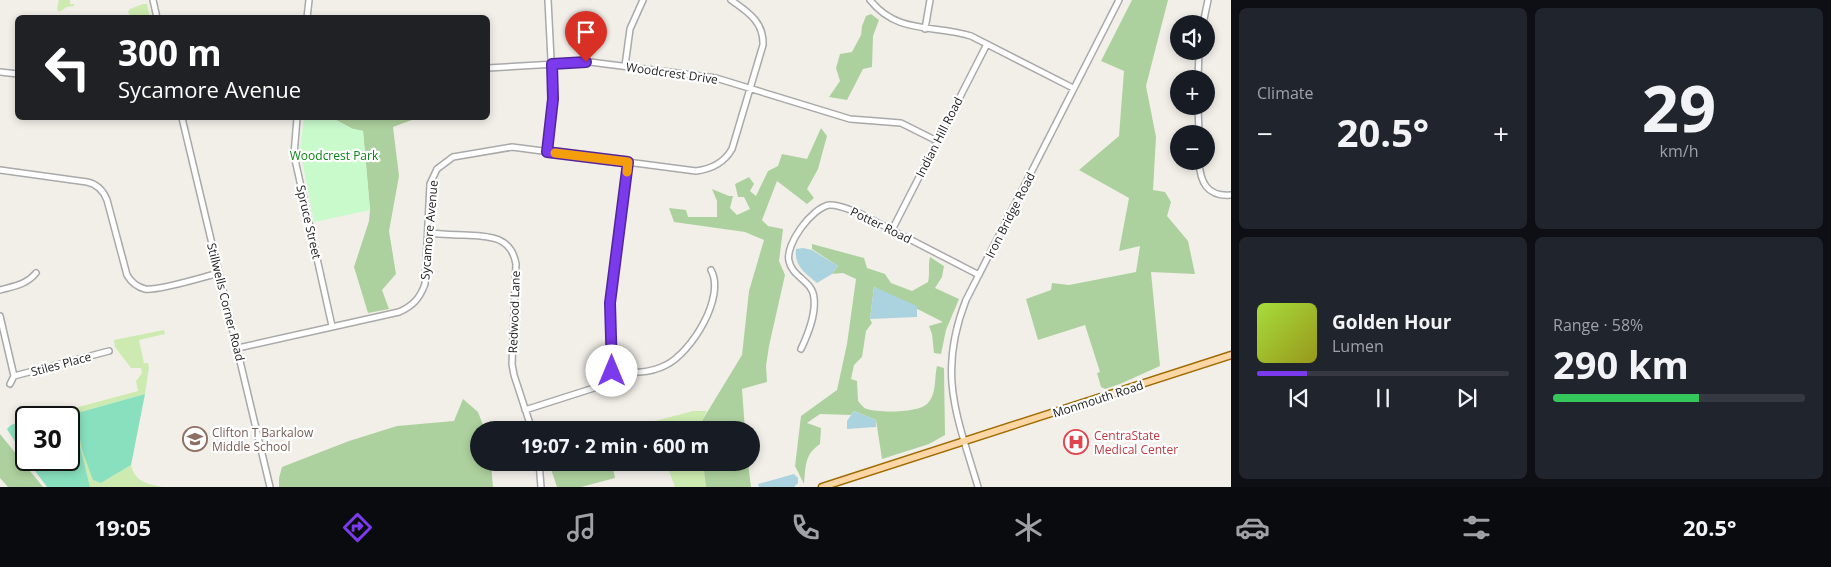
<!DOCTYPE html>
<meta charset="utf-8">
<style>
:root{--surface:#171b24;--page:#20242c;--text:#f1f3f6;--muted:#9ea1a6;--line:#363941;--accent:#7c3aed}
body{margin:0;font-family:"Open Sans",sans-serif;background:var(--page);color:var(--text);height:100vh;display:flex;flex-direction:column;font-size:19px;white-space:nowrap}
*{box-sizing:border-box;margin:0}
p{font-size:16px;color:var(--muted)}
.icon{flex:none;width:28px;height:28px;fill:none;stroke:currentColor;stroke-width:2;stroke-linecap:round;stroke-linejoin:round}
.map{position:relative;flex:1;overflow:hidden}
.panel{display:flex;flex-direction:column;gap:8px;padding:8px;background:#0d0f14;width:600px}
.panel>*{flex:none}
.guide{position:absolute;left:15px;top:15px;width:475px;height:105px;border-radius:8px;box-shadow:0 2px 8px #0003;background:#202124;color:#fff;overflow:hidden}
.buttons{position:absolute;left:1170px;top:15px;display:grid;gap:10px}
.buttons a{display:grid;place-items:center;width:45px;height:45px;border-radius:50%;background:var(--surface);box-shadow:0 2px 8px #0003;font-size:25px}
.speed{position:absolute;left:15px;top:406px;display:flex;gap:10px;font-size:25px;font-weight:700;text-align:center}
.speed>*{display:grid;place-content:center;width:65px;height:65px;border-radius:50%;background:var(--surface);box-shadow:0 2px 8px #0003;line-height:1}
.speed .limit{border:2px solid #111;border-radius:8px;background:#fff;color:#111}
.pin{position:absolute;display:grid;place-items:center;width:42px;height:42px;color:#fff;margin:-51px -21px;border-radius:50% 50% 50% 0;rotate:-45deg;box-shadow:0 0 5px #0007}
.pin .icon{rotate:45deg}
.me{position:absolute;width:55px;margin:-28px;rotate:0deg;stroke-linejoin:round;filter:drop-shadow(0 0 4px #0008)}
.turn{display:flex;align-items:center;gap:18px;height:105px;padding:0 20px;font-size:22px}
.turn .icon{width:65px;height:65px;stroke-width:2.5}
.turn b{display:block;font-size:35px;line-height:42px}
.big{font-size:38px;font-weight:700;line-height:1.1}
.panel .tile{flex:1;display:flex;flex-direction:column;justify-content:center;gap:8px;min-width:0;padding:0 18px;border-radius:8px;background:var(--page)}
.panel .dial{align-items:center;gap:0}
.dial b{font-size:65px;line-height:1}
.song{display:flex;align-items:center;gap:15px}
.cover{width:60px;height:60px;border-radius:8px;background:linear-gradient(135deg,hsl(80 70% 55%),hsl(60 70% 35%))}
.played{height:5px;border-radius:2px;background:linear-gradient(90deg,var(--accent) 20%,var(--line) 20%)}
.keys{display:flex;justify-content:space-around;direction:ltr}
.heat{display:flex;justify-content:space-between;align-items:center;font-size:28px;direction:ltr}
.charge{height:8px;border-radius:4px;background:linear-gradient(90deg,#34c759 58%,var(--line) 0)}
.panel .tiles{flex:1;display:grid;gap:8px;grid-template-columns:repeat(2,1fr)}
.trip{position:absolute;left:470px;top:421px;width:290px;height:50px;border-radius:25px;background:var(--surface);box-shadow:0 2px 8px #0003;font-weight:700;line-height:50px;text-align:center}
.tab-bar{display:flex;height:80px;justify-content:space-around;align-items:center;background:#090b0e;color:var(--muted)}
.tab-bar .icon{width:35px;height:35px}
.tab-bar .selected{color:var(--accent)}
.tab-bar b{font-size:22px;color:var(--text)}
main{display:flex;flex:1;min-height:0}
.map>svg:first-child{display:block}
.grass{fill:#cdebb0}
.forest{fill:#add19e}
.park{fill:#c8facc}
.pitch{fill:#88e0be}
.water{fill:#aad3df}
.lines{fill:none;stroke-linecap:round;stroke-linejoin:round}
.minor-casing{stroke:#a9a9a9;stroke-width:8}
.major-casing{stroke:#a06b00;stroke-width:9}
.minor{stroke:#fff;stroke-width:5}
.major{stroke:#fcd6a4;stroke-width:6}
.route-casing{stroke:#51269a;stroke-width:12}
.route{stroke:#7c3aed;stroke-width:9}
.slow{stroke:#f59e0b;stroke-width:9}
.labels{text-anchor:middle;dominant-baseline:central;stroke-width:4.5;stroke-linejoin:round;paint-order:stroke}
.street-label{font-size:12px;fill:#222;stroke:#fff}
.park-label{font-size:12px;fill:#0c8416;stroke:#fff}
.education-label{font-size:12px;fill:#785e54;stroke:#fff;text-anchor:start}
.health-label{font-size:12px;fill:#be3a42;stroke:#fff;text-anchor:start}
</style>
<main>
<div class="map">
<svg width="1231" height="487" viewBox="0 0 1231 487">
<rect width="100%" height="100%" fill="#f2efe9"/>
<path class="grass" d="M59 0H70V4H74V6L67 7 59 12 57 9Z
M143 4H147L150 17H131L128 12 130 9Z
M164 330 165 334 139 340 144 363H148L149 367 145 394 77 413 101 483 131 465C135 482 147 484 163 487H90L71 409 138 391 136 381 142 373 141 368H131L115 347 114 340Z
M693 411H707L700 424V430H656L655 421Z
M666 463H703L706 487H675Z"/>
<path class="forest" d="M1132 0H1168L1146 86 1156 137 1153 190 1165 192 1171 202 1167 216 1188 241 1195 274 1151 272 1160 366 1120 384 1105 389 1101 387 1097 373 1100 372 1085 325 1038 340 1026 299 1051 290 1052 283 1069 285 1136 272 1140 246 1119 251 1129 198 1079 170 1119 136 1124 71 1101 61Z
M871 14 879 20 873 36 872 67 863 69 847 100 829 97 840 81 836 68 840 54 852 52 861 35 862 26 866 16Z
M304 118H417L393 127 399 176 389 231 396 274 382 290 389 309 368 313 354 267 369 221 370 210 363 131 353 129 336 120Z
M821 128 827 136 818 169 807 189 814 198 807 204 777 181 762 220 768 226 783 229 779 261 785 275 769 346 766 366 767 382 742 389 745 430H700V424L742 355 749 291 764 240 745 232 674 222 669 208 686 210 688 217H717V201L712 189 729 196H733L730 208 737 215 750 209 744 197H738L735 184 749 177 754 184 750 191 756 196 768 171 778 166 782 154 807 159Z
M812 244 864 258 867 268 885 274 891 283 912 291 928 282C930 273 928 265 930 257L944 266 942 277 935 288 959 299 946 330 941 354 934 353 932 334 929 326 943 322 874 287 870 319 872 323 866 331 862 357 854 365 851 379 857 381 858 401C861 404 863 408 867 409 879 413 920 413 928 403 937 393 934 378 937 366L944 368 945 435 929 444 882 459 876 420 854 411 851 415 820 414 807 423 821 428 820 444C804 455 806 466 804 484L795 466 801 416 837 390 847 344 856 279 843 273 832 274 838 266 812 249Z
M463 399 478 412 485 430H479V462L491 463 493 487H279V478L282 467 349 441 397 426 454 421Z
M0 434 43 487H8L0 478Z
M549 463H612L615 478 581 487H557Z
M703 463H748L751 487H706Z"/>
<path class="park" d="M304 118 336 120 353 129 363 131 370 210 314 222 300 149Z"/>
<path class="pitch" d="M145 394 131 465 101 483 93 480 82 450 75 416 77 413Z
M71 409 90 487H47L27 460H69V418L37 417Z
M26 420V459L7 429 11 425Z"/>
<path class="water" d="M803 248 812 250 838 266 832 274 817 283C805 273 794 266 796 249Z
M874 287 917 306V317L870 319Z
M854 411 876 420V427L847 429V421Z
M794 474 798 478V483L794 487H759L758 484Z"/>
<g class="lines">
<defs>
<path id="minor" d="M153 0 157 18
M870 0C898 35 933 24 971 36L1073 88
M307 18 309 0
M1203 24 1208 0
M925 29 930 0
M625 66 630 29 643 0
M488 68 590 62 716 78 850 119 901 123 937 141
M0 72 18 74
M1198 79 1199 51
M1198 106 1199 134
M182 118 270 487
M297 118 294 155 332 326
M547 152 553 99 548 0
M1199 161C1200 182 1207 197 1231 195
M0 170 87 182C97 184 103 190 107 200L127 275C131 282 137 287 145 289 159 291 203 277 219 273
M892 230 987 44
M428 233C440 234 452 235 464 235 487 236 511 235 516 264L512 364 514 375 532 430
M0 290C14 286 26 285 36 273
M0 316 14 376
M238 348 399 312C413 306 420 298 425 284L430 184 437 169 453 157 512 147 696 171C712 169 724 163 732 149L763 45C764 22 748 12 731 0
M801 349C808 334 816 315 814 298 813 281 792 277 789 261 785 244 812 208 829 205 839 204 849 210 859 213L979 275
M612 371C630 373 649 374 666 365 691 353 726 297 711 270
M14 376 109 351
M10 384 14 376
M525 410 594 388 606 379 612 371 610 303 628 162
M539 462 541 487
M978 487C957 416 937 374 966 300L1119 0"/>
<path id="major" d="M822 487 1231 355"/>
</defs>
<use href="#minor" class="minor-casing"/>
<use href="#major" class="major-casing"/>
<use href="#minor" class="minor"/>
<use href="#major" class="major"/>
</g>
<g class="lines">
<defs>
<path id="route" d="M586 62 552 64 553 99 547 152 628 162 610 303 612 371"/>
</defs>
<use href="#route" class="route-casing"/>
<use href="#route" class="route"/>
<path class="slow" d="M555 153 628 162 627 172"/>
</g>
<defs>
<symbol id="school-ring" viewBox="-11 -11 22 22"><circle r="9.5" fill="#fff" stroke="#8d6e63" stroke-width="1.5"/><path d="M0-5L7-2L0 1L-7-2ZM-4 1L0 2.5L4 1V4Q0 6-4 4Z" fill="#8d6e63"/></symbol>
<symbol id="hospital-ring" viewBox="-11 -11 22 22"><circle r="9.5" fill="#fff" stroke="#e0444e" stroke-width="1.5"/><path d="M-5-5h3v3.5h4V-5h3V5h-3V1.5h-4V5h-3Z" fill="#e0444e"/></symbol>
</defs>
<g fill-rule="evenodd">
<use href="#school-ring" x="181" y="425" width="28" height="28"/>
<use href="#hospital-ring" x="1062" y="428" width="28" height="28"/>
</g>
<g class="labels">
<g class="street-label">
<text transform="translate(672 73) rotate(8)">Woodcrest Drive</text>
<text transform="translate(939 137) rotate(-63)">Indian Hill Road</text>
<text transform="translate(1010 215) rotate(-63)">Iron Bridge Road</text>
<text transform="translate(309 222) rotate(77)">Spruce Street</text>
<text transform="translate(881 225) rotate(26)">Potter Road</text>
<text transform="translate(429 230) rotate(-85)">Sycamore Avenue</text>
<text transform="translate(226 302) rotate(76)">Stillwells Corner Road</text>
<text transform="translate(514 312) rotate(-88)">Redwood Lane</text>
<text transform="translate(61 364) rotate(-15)">Stiles Place</text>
<text transform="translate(1098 399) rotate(-18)">Monmouth Road</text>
</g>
<g class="park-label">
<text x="334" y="155">Woodcrest Park</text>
</g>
<g class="education-label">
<text x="212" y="432">Clifton T Barkalow<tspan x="212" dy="14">Middle School</tspan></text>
</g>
<g class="health-label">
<text x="1094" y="435">CentraState<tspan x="1094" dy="14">Medical Center</tspan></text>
</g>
</g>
</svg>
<div class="buttons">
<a><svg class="icon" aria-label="sound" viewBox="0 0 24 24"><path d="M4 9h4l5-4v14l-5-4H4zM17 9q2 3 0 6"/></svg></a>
<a>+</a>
<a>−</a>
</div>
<div class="speed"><div class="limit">30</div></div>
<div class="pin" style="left:586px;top:62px;background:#d93025"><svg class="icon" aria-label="arrive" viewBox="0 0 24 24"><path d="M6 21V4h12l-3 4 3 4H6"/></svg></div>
<svg class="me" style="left:612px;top:371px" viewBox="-20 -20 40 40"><circle r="19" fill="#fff"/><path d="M0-13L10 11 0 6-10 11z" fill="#7c3aed"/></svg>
<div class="trip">19:07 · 2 min · 600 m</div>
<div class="guide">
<div class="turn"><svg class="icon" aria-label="left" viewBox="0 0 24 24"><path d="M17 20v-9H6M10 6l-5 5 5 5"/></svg><div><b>300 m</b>Sycamore Avenue</div></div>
</div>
</div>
<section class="panel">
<div class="tiles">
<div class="tile"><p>Climate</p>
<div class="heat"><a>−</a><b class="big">20.5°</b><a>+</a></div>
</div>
<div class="tile dial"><b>29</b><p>km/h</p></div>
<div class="tile">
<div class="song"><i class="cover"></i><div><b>Golden Hour</b><p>Lumen</p></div></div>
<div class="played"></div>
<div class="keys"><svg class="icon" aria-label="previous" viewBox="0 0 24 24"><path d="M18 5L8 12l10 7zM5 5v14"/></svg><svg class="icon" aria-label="pause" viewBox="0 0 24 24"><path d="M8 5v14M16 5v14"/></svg><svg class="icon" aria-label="next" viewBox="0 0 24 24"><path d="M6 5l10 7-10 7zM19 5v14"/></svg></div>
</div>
<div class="tile"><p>Range · 58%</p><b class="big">290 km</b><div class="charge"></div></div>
</div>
</section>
</main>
<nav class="tab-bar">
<b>19:05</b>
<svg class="icon selected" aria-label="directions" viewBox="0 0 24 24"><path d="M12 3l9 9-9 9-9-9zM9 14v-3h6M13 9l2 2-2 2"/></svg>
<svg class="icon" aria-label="music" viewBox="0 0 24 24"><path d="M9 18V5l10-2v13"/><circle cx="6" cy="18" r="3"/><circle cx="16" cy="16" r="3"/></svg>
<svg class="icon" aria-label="phone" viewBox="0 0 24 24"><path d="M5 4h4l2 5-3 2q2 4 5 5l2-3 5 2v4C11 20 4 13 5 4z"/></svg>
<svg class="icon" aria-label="climate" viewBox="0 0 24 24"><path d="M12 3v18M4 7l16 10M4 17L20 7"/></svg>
<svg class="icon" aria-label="car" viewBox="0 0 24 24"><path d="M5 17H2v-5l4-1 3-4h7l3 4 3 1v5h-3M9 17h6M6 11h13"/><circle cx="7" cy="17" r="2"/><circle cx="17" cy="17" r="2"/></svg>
<svg class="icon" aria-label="filters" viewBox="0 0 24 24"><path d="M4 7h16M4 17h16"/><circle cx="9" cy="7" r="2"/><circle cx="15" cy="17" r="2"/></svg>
<b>20.5°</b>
</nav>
